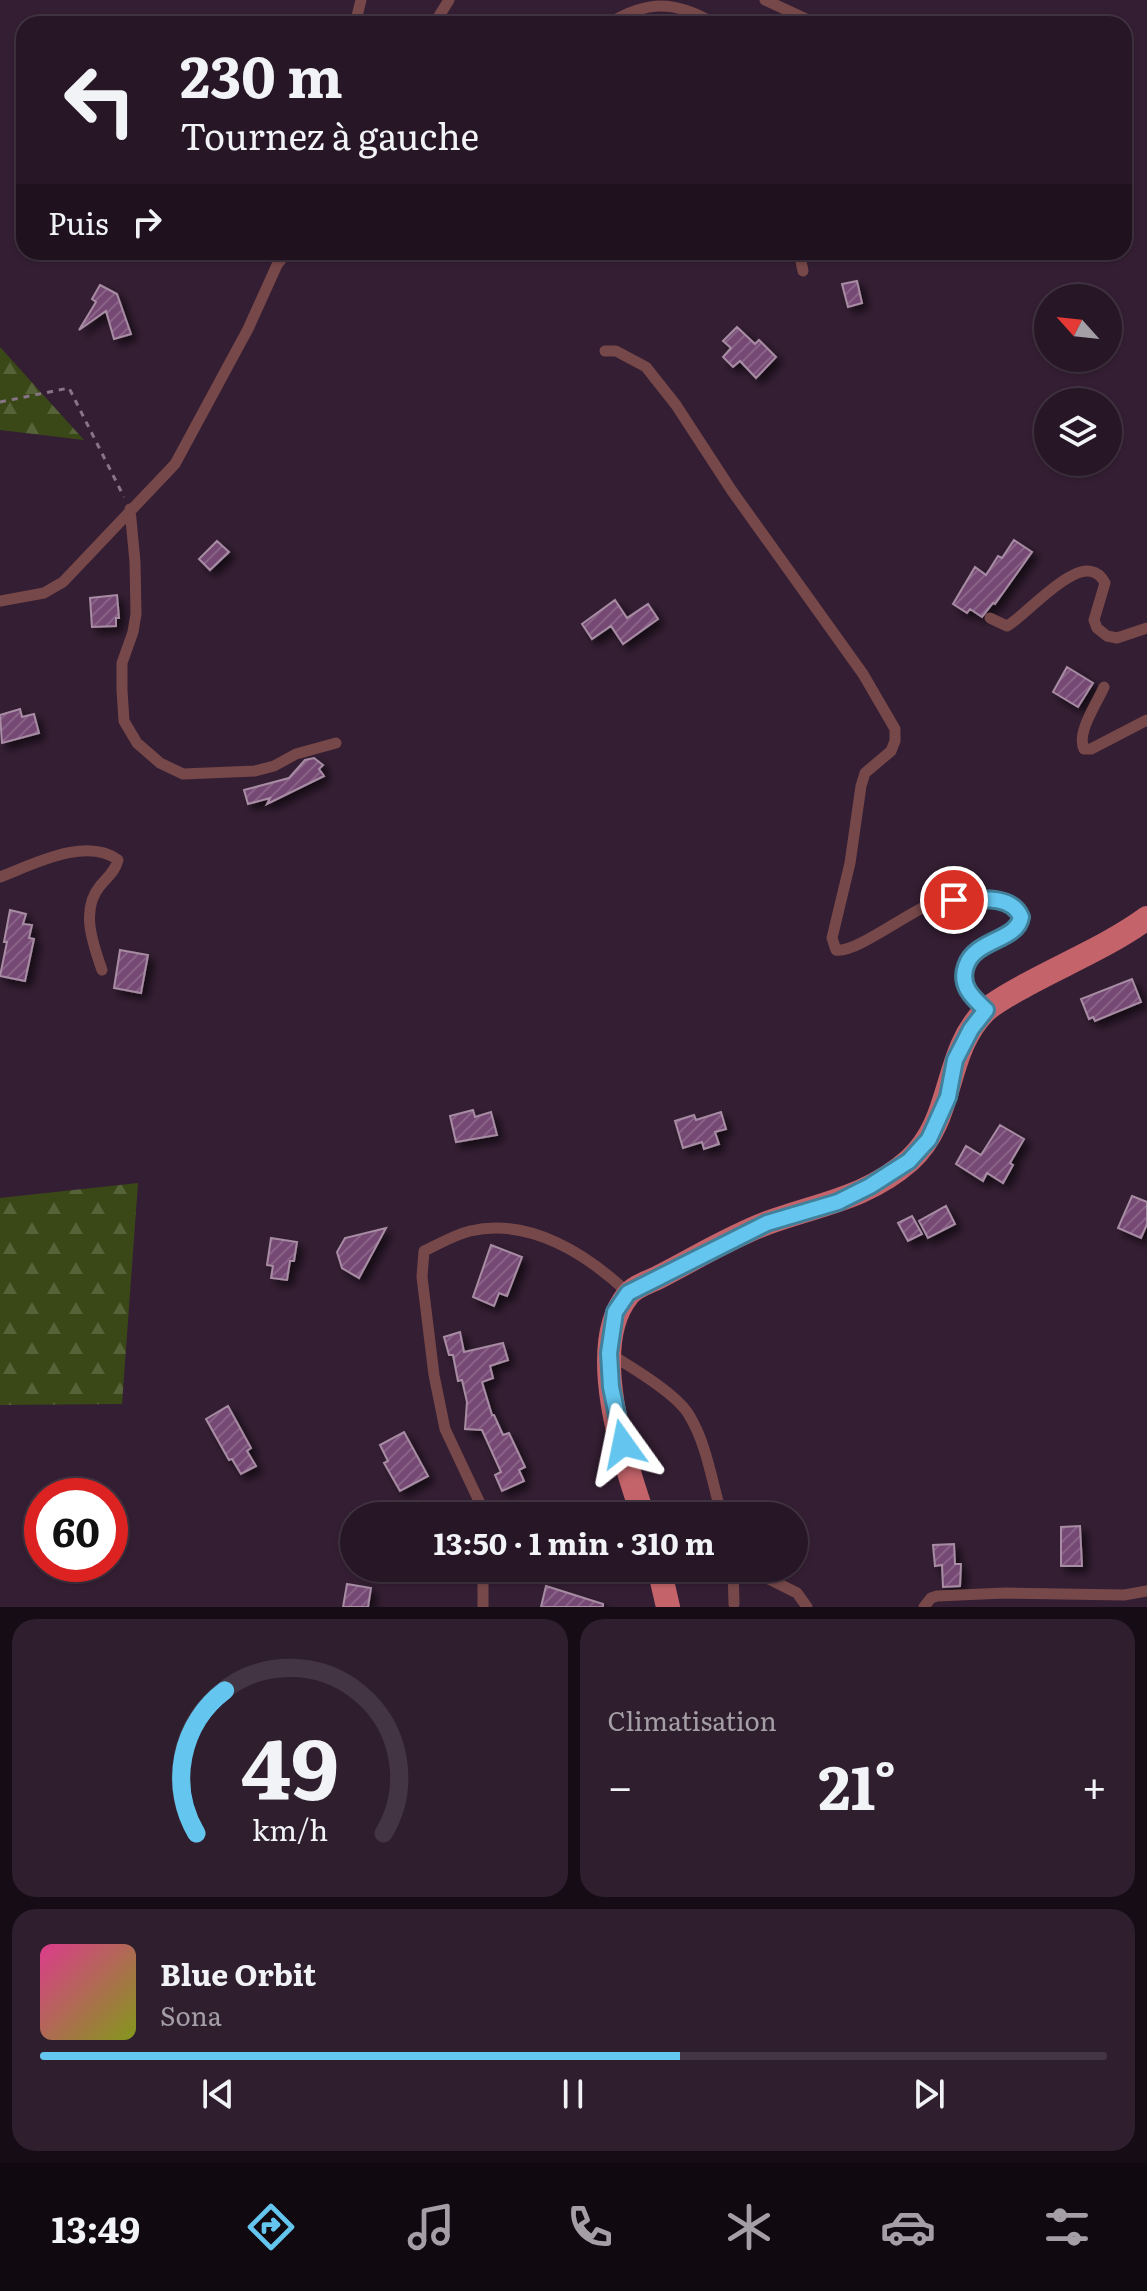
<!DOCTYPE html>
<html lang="fr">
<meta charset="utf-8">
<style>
:root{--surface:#271626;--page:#2f1f2e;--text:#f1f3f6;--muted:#a49fa7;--line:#433543;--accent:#64c5ee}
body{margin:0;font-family:Literata,serif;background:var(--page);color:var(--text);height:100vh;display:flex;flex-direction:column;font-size:30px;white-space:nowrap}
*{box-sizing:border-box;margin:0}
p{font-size:26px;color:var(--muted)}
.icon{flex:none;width:44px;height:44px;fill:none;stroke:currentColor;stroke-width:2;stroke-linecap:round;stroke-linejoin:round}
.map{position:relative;height:1607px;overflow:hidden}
.panel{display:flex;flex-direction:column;gap:12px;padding:12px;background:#150c15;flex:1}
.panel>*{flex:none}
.hud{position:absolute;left:16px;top:16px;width:1116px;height:244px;border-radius:24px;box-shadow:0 2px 6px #0004,0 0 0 2px var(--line);background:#271626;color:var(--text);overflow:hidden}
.needle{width:52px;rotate:297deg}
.tools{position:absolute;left:1034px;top:284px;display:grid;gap:16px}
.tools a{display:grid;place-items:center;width:88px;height:88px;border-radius:50%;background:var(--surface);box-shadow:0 2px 6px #0004,0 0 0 2px var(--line);font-size:40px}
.speed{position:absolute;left:24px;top:1478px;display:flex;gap:16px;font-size:40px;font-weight:700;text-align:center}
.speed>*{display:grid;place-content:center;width:104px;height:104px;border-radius:50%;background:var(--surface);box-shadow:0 2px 6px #0004,0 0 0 2px var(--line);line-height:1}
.speed .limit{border:12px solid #d22;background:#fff;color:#111}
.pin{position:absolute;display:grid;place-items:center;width:68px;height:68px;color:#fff;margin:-34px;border:4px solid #fff;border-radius:50%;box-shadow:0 2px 8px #0007}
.me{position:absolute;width:88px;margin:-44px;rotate:348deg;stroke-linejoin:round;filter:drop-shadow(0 0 6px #0008)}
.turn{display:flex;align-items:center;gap:28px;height:168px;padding:0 32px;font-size:36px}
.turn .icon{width:104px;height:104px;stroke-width:2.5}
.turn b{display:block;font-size:56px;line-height:68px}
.then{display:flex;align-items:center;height:76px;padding:0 32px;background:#0003;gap:16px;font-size:30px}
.big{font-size:60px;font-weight:700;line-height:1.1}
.panel .tile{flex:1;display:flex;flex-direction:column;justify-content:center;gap:12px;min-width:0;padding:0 28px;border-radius:24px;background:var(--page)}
.panel .dial{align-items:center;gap:0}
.dial svg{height:208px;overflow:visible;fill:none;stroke:var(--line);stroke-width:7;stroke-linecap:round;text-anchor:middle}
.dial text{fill:var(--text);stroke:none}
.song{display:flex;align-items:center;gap:24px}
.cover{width:96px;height:96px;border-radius:12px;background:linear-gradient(135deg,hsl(330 70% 55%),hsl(70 70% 35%))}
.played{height:8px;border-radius:4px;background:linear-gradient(90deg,var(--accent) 60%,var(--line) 60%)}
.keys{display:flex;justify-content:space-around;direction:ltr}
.heat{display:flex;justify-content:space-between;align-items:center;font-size:44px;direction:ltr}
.panel .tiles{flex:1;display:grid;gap:12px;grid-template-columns:1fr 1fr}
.tile:last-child{grid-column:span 2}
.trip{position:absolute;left:340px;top:1502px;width:468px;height:80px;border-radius:40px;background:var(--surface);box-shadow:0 2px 6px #0004,0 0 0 2px var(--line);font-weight:700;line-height:80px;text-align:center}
.tabs{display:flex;height:128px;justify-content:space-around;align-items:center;background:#10090f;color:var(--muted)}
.tabs .icon{width:56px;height:56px}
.tabs .active{color:var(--accent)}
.tabs b{font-size:36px;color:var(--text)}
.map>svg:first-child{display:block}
.forest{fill:url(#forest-firs)}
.building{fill:url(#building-hatch);stroke:#a78ca4;stroke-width:2;filter:url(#shadow)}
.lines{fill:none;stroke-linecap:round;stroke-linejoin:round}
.path{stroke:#877486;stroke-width:3;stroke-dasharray:6 6;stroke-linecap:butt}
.service{stroke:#774849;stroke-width:11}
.primary{stroke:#c4646a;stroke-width:24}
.route-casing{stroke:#41809b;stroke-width:20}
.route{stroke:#64c5ee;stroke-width:14}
</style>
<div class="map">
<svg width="1147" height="1607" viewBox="0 0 1147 1607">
<defs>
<pattern id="forest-firs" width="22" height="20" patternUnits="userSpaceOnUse" patternTransform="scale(2)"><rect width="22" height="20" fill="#394816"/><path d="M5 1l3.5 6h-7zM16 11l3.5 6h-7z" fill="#566238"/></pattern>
<pattern id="building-hatch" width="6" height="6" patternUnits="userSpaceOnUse" patternTransform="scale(2)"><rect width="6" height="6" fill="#754973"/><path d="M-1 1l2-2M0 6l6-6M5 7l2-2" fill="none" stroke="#896287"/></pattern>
<filter id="shadow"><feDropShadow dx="5.5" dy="5.5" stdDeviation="4" flood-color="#0009"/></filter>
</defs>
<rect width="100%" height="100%" fill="#341e33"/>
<path class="forest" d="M0 347 84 440 0 430Z
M138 1183 122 1404 0 1405V1198Z"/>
<path class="building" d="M857 281 862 303 848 307 842 284Z
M100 285 117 294 131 334 114 339 106 311 79 330 96 302 92 299Z
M737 327 755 344 759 340 776 357 756 378 740 361 733 367 723 357 731 348 723 341Z
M1014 540 1032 552 995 604 993 603 982 617 970 609 967 613 953 604 975 567 986 575 998 556 1002 558Z
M217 541 229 552 210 570 199 559Z
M117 595 119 618H116V626L92 627 90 598Z
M615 600 627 618 648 604 658 619 623 644 611 626 592 639 582 624Z
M1067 667 1093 683 1078 707 1053 692Z
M20 709 22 717 34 714 39 733 2 743 0 715Z
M314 758 323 765 319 769 324 776 267 804 270 798 248 804 244 790 289 778 305 760Z
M10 910 26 914 23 924 32 925 29 938 34 939 25 981 0 976 7 942H4Z
M120 950 148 955 141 993 114 988Z
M1132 979 1141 1002 1095 1021 1093 1017 1089 1019 1081 999Z
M473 1110 475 1117 491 1112 497 1135 456 1142 450 1116Z
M721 1112 726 1129 715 1132 719 1144 704 1149 702 1142 683 1148 675 1121 694 1115 696 1120Z
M1000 1125 1024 1139 1010 1163 1013 1165 1003 1183 987 1173 983 1181 956 1164 966 1146 981 1155Z
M1132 1196 1147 1202V1224L1141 1238 1118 1228Z
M946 1206 955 1224 928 1238 919 1221Z
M912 1216 922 1234 908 1241 898 1223Z
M386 1228 359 1278 342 1268 337 1252 345 1238Z
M271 1238 297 1242 294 1261H290L287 1280 271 1278 273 1266 267 1265Z
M491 1245 522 1257 507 1296 499 1293 494 1306 473 1297Z
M460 1332 464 1352 503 1343 508 1360 490 1366 493 1378 482 1382 492 1415H494L503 1435 509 1433 525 1467 519 1470 524 1481 502 1491 495 1475 501 1472 482 1430 465 1429 467 1402 462 1380 458 1381 453 1355H449L444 1337Z
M228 1406 251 1448 247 1451 256 1466 241 1474 232 1459 229 1460 206 1419Z
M404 1432 428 1476 400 1491 384 1463 388 1461 380 1445Z
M1080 1526 1082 1566H1061V1527Z
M954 1544 955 1564H961L960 1586 943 1587 942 1565 935 1566 933 1545Z
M347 1584 371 1588 368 1607H343Z
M546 1586 603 1604V1607H541Z"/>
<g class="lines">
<path class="path" d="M0 402 69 388 124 497"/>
<path class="service" d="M765 0 817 24
M355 24 361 0
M434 24 449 0
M608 24C647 0 675 0 715 24
M799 252 803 271
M605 351H616L646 367 676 405 732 491 863 674 895 729V741L891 751 865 773 861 786 850 863 832 938 836 950C855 954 911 910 935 902 951 897 969 900 985 899 1000 899 1015 902 1021 917 1017 941 975 939 966 967 959 986 973 998 986 1010
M130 509 135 562 136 614 133 632 122 663V690L124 721 137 743 160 763 183 774 255 771 274 766 296 754 336 743
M0 601 44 593 63 582 175 464 248 329 277 265 287 252
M990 618 1007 626C1027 616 1085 543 1105 583L1094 620 1097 628 1107 636 1117 638 1147 628
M1104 687C1097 703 1076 733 1084 749H1091L1147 720
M0 877C32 865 86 836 118 860 115 872 107 877 100 886 80 910 93 944 102 970
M610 1354C631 1367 677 1394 689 1415 707 1444 712 1483 722 1516
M486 1516 445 1429 434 1375 422 1277 424 1251C439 1244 454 1235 470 1231 530 1217 588 1255 628 1293
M483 1568V1607
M733 1568 734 1604
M747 1568 797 1593 807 1607
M924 1607 931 1598 937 1596 1005 1593 1124 1595 1147 1591"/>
<path class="primary" d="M643 1516C624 1459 586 1346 628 1295 635 1286 649 1282 659 1277 694 1259 730 1237 767 1223 818 1204 866 1199 910 1160 955 1119 943 1053 985 1011 996 1001 1012 993 1026 985 1066 963 1110 945 1147 918
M659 1568 668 1607"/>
</g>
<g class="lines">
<defs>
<path id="route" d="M623 1444 611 1387 609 1353 615 1312 628 1293 767 1223 838 1202 870 1186 909 1161 929 1139 948 1097 955 1060 971 1029 986 1010C973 998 959 986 966 966 975 939 1017 941 1021 917 1011 893 975 900 954 900"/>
</defs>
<use href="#route" class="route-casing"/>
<use href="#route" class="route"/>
</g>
</svg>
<div class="tools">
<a><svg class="needle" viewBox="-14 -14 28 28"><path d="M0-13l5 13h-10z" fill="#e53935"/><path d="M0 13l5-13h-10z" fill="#a49fa7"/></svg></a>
<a><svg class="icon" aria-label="layers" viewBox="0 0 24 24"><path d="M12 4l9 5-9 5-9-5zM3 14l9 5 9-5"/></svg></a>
</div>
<div class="speed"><div class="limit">60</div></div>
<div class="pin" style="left:954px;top:900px;background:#d93025"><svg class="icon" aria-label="arrive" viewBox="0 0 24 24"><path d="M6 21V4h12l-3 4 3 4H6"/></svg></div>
<svg class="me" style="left:623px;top:1444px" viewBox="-20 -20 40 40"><path d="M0-17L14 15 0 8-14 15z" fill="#64c5ee" stroke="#fff" stroke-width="4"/></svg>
<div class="trip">13:50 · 1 min · 310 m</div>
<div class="hud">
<div class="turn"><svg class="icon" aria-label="left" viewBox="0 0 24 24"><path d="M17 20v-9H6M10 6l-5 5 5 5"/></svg><div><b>230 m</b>Tournez à gauche</div></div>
<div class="then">Puis<svg class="icon" aria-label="right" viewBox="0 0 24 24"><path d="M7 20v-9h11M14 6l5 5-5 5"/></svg></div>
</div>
</div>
<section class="panel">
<div class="tiles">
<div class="tile dial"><svg viewBox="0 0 100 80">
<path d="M14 69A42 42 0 1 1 86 69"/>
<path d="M14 69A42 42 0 0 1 25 14" stroke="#64c5ee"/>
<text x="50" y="56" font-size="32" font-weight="700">49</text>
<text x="50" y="72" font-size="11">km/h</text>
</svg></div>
<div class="tile"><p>Climatisation</p>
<div class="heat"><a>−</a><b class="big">21°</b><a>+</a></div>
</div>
<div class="tile">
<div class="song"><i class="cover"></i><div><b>Blue Orbit</b><p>Sona</p></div></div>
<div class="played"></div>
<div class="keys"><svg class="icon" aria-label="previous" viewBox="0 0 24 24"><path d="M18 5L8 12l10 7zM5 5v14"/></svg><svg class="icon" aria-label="pause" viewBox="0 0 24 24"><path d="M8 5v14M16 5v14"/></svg><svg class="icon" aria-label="next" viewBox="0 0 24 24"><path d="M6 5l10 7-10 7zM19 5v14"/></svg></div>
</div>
</div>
</section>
<nav class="tabs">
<b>13:49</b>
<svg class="icon active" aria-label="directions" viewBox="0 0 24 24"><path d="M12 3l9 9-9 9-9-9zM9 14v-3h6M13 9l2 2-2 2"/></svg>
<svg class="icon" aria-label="music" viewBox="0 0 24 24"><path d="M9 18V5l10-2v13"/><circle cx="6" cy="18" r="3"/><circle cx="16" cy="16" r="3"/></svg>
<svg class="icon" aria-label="phone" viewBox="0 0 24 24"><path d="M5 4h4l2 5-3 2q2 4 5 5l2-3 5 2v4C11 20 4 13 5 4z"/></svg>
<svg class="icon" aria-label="climate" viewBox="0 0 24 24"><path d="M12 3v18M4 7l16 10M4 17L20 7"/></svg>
<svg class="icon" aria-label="car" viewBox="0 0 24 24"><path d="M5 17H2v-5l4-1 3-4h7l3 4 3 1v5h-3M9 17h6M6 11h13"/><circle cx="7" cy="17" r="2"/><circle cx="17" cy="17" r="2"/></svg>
<svg class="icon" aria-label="filters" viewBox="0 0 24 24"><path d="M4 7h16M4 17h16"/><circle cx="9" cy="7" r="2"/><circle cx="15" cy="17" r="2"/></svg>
</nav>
